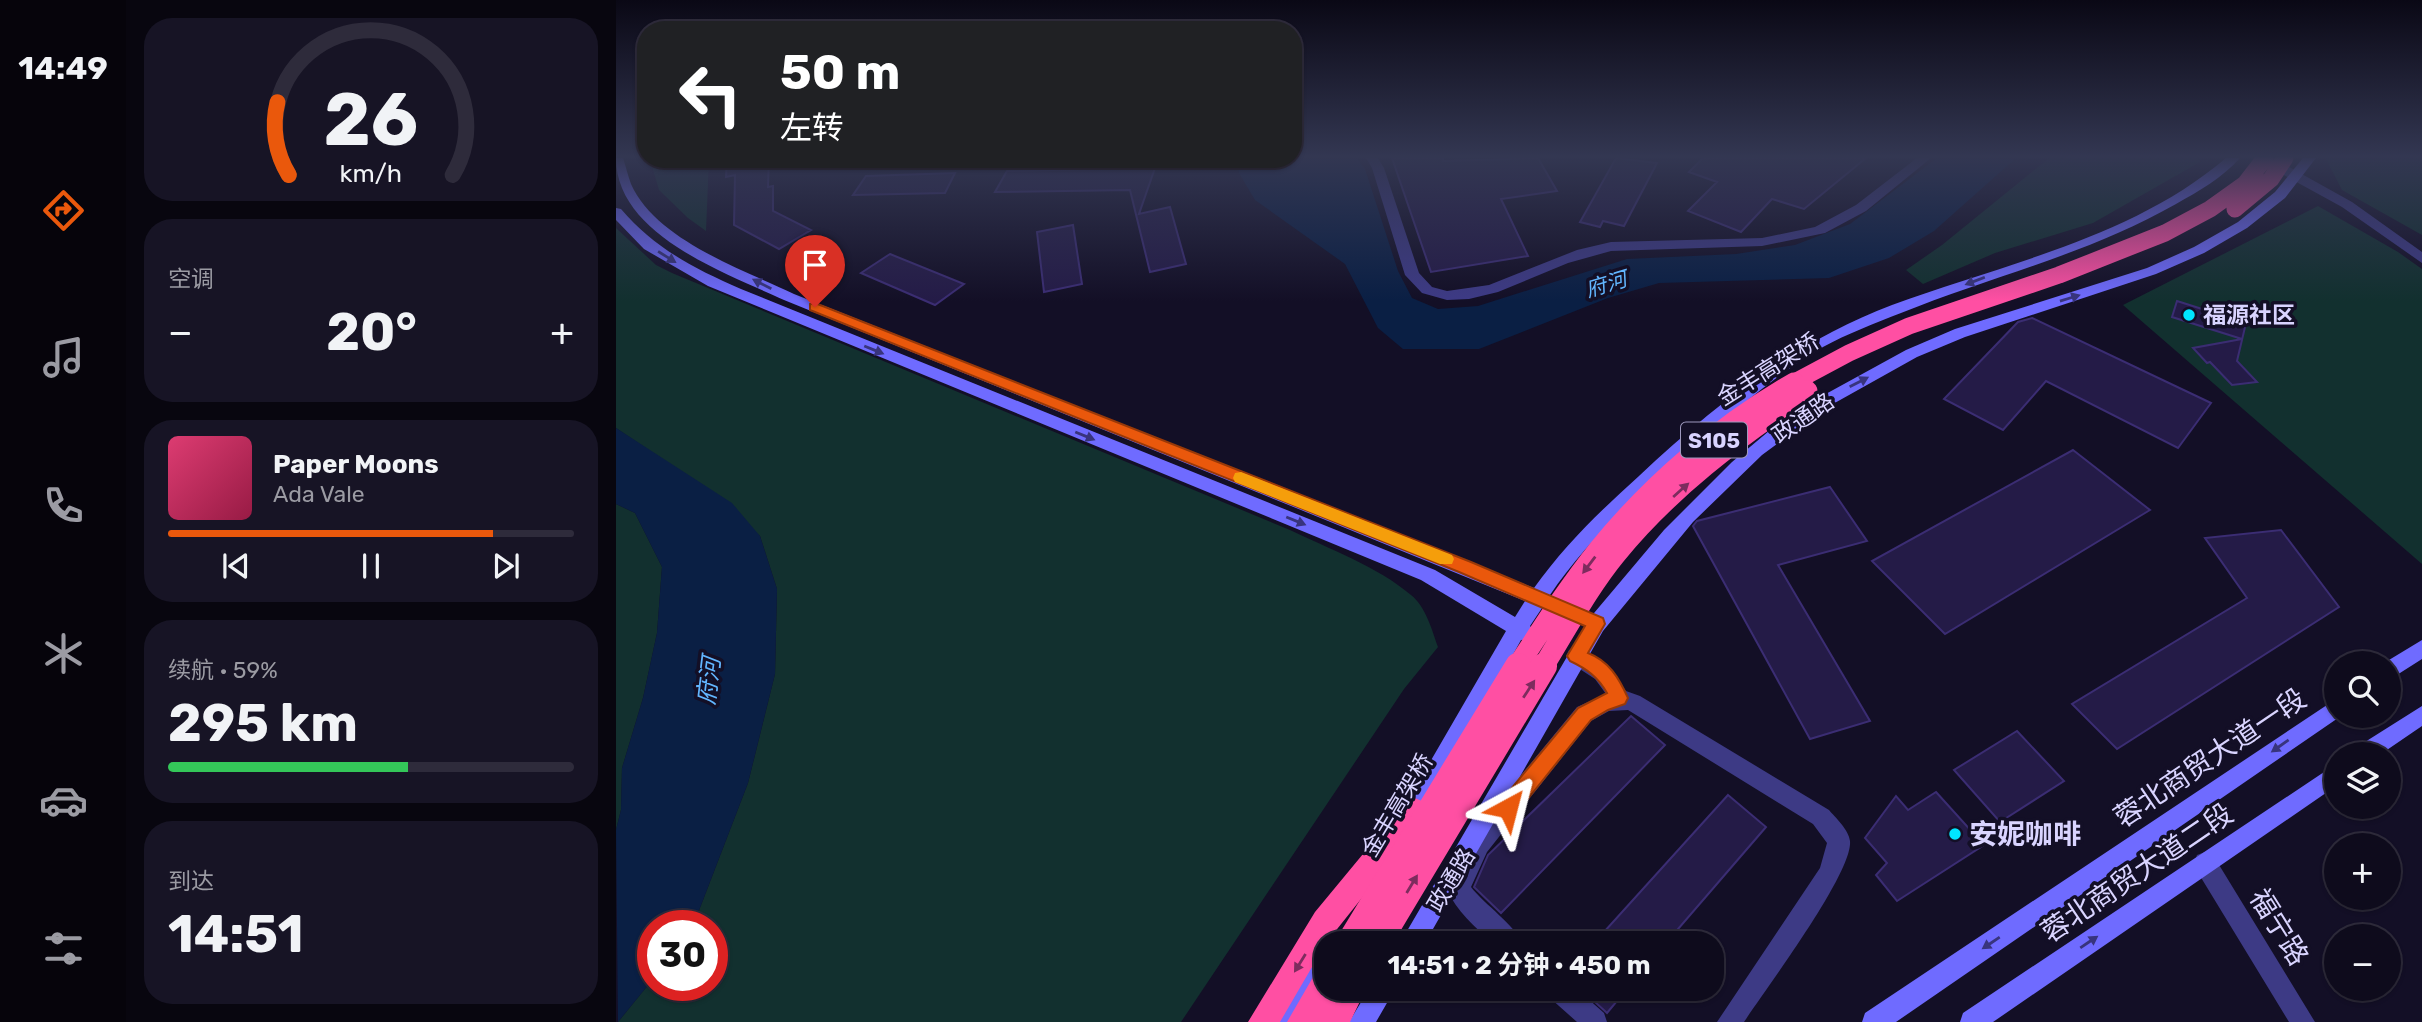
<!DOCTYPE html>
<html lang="zh">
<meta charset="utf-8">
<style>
:root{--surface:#0e0b1c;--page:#171425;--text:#f1f3f6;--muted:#9b9ba3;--line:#2e2b3b;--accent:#ea580c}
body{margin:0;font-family:Rubik,"Noto Sans SC",sans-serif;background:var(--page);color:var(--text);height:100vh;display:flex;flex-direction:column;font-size:26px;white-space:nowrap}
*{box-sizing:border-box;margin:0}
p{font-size:23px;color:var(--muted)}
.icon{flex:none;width:38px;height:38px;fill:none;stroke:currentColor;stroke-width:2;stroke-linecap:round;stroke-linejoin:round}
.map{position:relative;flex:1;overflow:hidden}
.side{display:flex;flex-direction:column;gap:18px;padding:18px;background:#08060f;width:490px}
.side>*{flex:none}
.banner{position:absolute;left:21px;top:21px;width:665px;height:147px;border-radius:28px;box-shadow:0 2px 5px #0004,0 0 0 2px var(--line);background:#202124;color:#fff;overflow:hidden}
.controls{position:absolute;left:1708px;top:651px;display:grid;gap:14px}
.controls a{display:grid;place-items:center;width:77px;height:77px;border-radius:50%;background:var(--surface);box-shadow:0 2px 5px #0004,0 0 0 2px var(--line);font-size:35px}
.speed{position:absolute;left:21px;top:910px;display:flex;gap:14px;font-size:35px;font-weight:700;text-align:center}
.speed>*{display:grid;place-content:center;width:91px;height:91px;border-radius:50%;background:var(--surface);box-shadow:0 2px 5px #0004,0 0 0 2px var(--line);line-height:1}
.speed .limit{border:10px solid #d22;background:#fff;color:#111}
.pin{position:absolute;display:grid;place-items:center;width:60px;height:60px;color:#fff;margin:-72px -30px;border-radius:50% 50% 50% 0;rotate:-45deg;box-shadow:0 0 7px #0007}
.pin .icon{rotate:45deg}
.me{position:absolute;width:77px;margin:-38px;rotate:38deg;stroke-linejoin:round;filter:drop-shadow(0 0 5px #0008)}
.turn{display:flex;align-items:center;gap:24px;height:147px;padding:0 28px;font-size:32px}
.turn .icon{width:91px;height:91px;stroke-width:2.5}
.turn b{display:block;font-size:49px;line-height:60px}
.big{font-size:52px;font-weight:700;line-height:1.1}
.side .card{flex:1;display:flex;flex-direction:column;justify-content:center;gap:10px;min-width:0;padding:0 24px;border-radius:28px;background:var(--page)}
.side .dial{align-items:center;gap:0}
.dial svg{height:182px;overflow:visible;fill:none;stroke:var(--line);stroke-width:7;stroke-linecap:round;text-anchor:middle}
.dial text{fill:var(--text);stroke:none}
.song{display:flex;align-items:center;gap:21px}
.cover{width:84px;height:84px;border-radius:10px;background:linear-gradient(135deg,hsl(340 70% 55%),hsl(340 70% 35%))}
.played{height:7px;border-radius:4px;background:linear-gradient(90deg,var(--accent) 80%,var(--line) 80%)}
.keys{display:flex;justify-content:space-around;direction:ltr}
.heat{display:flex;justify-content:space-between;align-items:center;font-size:38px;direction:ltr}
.charge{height:10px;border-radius:5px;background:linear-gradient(90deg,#34c759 59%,var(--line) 0)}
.trip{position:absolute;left:698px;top:931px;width:410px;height:70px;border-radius:28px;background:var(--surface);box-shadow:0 2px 5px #0004,0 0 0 2px var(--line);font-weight:700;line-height:70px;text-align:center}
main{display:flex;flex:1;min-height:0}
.menu{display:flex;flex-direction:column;width:126px;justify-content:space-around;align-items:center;background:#06040b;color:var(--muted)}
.menu .icon{width:49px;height:49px}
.menu .current{color:var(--accent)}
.menu b{font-size:32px;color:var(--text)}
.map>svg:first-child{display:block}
.green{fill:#12302f}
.water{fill:#0a1f44}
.building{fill:#241b47;stroke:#3b2d73;stroke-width:2}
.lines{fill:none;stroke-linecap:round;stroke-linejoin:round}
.street{fill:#3d3a85;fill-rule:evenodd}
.secondary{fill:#6f6bff;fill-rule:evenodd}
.highway{fill:#ff4fa3;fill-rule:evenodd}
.highway-bridge-far2{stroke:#ff4fa3;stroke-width:17}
.highway-bridge-far1{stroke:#ff4fa3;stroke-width:21}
.highway-bridge{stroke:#ff4fa3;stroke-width:26}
.oneway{fill:#38347d}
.oneway2{fill:#7d2c5e}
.route{fill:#ea580c;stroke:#983908;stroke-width:2}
.slow{fill:#f59e0b}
.poi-dot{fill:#00e5ff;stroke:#130f26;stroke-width:2.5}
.labels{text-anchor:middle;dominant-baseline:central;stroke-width:7;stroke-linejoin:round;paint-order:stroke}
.far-water-label{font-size:21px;font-style:italic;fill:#62b6ff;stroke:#130f26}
.shield{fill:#130f26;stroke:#9e99be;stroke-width:2}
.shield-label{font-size:21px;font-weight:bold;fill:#d9d4ff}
.poi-label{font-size:23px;font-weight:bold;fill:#d9d4ff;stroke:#130f26;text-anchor:start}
.street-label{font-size:23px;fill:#d9d4ff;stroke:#130f26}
.water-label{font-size:24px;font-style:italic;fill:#62b6ff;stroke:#130f26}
.near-street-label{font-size:28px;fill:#d9d4ff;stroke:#130f26}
.near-poi-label{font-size:28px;font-weight:bold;fill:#d9d4ff;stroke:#130f26;text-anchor:start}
</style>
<main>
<nav class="menu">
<b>14:49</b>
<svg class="icon current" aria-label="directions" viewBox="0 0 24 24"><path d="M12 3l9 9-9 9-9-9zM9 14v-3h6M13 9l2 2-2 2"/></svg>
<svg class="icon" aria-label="music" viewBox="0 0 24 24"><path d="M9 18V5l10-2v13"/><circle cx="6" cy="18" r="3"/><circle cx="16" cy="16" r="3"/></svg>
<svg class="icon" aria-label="phone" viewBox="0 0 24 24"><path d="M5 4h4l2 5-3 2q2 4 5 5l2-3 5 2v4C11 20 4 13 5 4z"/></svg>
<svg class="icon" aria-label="climate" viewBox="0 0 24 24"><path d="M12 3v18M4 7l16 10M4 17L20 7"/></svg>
<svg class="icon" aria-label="car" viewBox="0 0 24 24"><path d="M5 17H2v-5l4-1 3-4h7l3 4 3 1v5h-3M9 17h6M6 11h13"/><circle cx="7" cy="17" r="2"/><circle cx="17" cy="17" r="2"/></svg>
<svg class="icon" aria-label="filters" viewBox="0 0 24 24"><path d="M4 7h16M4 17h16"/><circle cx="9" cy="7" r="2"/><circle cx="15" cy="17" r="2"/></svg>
</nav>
<section class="side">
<div class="card dial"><svg viewBox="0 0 100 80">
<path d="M14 69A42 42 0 1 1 86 69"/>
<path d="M14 69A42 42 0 0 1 9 37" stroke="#ea580c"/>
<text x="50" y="56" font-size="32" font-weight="700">26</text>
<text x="50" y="72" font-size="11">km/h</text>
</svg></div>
<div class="card"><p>空调</p>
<div class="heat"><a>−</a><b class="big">20°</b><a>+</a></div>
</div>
<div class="card">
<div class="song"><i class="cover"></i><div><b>Paper Moons</b><p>Ada Vale</p></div></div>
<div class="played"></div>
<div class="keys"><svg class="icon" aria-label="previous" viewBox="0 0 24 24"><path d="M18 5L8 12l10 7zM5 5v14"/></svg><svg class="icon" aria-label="pause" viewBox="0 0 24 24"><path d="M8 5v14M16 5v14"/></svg><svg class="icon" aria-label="next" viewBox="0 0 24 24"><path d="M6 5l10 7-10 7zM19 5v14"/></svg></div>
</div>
<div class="card"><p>续航 · 59%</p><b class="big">295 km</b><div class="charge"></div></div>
<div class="card"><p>到达</p><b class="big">14:51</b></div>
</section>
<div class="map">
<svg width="1806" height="1022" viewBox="0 0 1806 1022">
<rect width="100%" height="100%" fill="#130f26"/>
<path class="green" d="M1433 158H1583L1584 162 1477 223 1379 253 1307 284 1290 270 1326 245Z
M1806 158V235L1726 190 1710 159Z
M34 159H93L90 231 72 218 43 190Z
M1702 206 1782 252 1806 269V564L1507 305Z
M0 228 40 265 56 273 674 530C713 549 761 566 795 595 810 607 816 630 822 647L788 689 565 1022H2L37 979V985H96V926H77L132 783 159 674 161 589 144 536 55 465 0 428Z
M0 504 19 513 46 567 41 633 27 698 6 768 5 810 0 830Z"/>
<path class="water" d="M741 158 749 169 782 271 796 298 822 309 862 306 1011 259 1120 254 1179 245 1234 224 1321 158H1400L1318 231 1273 258 1213 278 1043 283 992 298 863 349H787L762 328 729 264 639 200 623 173 620 159Z
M0 428 116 503 144 536 161 589 159 674 132 783 77 926H37V979L2 1022 0 830 5 810 6 768 27 698 41 633 46 567 19 513 0 504Z"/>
<path class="building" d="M776 158H827V161L922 158 941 191 885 199 912 256 815 272Z
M1000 158 1041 163 1008 226 987 221 984 227 964 222Z
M1087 158H1250L1188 209 1156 199 1125 232 1072 211 1101 182 1073 172Z
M111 159H153L152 187 157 186V211L195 230 163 249 118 225 119 175 110 177Z
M539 168 523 214 554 207 570 264 534 272 514 190 379 192 391 171Z
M339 173 329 193 237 195 250 176Z
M457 225 466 284 428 292 421 232Z
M274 254 348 284 319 305 245 273Z
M1561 301 1630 323 1621 361 1641 382 1616 385 1594 362 1591 363 1577 348 1626 339 1556 317Z
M1416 318 1595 403 1562 448 1430 381 1387 430 1328 399 1402 322Z
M1457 450 1534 510 1329 634 1256 561Z
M1214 487 1251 541 1162 565 1254 721 1194 739 1077 526 1081 521Z
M1665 530 1723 607 1501 749 1456 704 1631 598 1589 538Z
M1015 716 1049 745 885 913 858 887 872 855Z
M1401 731 1448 781 1384 822 1338 770Z
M1320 792 1368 845 1281 901 1260 875 1271 863 1249 838 1280 796 1292 810Z
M1112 795 1150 827 1050 943H978Z
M965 989H1011L991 1013Z"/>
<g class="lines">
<path class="street" d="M750 158H762L768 168 803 273 816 287 831 291 873 285 961 250 995 242 1146 238 1199 227 1240 205 1301 158H1315L1250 211 1209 233 1146 246 995 251 952 263 882 292 853 299 831 300 806 293 789 275 756 168Z
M1645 158H1657L1736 202 1806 252V263L1726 207 1646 163Z
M960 648 987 662 1010 691 1024 696 1213 810C1219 817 1233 830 1234 841 1237 873 1149 990 1128 1022H1101L1204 868 1211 843 1197 824 1012 710 993 711 975 721 871 852 855 887C869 905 898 924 906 943H877C859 927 840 911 831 889L855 836 961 707 990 694 979 679 953 662 950 656 953 650Z
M1589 852 1597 855 1699 1022H1673L1581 871 1578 863 1581 855Z
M931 989H961L988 1013 991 1022H961L934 998Z"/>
<path class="secondary" d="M0 158H7C10 167 12 176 15 184 40 240 126 269 178 294L918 588C948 546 984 511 1023 476 1099 405 1178 342 1276 305 1390 263 1516 238 1610 158H1624C1606 178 1583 191 1560 204 1470 255 1379 275 1285 313 1259 323 1231 334 1207 347 1164 372 1127 404 1089 436 1034 484 975 534 934 595L938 601 936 607 926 608 914 626 920 633 917 639 905 640 801 828 793 831 785 828 782 820 785 812 890 631 805 580 92 286 28 249 0 220V208L5 209C38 248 79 269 125 289L819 570 899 617 909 601 168 300C110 273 0 235 0 158Z
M1687 158H1700L1669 198 1631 228 1588 253 1540 274 1349 337 1301 357 1208 409 1146 455 1077 522 987 631 809 943H784L973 619 1048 530 1116 462 1153 431 1197 401 1290 350 1339 329 1531 268 1578 247 1622 222 1659 192Z
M1806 640V659L1773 680V663H1768Z
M1720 699V716H1725L1280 1022H1246L1249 1013Z
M1806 706V726L1765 754H1738L1741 747Z
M1720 764V786L1377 1022H1344L1347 1013Z
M710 948V982L687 1022H661L702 952Z
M753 989H779L760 1022H733Z"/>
<path class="highway" d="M799 798 808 802 812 811 808 820 710 943 664 1022H632L699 912 790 802Z
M710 967V989H750L734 1022H703L704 1020 703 1022H671L700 972Z"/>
<path class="highway-bridge-far2" d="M1619 209 1655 179 1669 158
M1175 384 1233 353 1293 326 1443 275 1549 233 1594 209 1629 184 1649 158"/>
<path class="highway-bridge-far1" d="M901 667C927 627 953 586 983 549 1037 483 1105 425 1178 383
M927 667C950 630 972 588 1000 554 1053 489 1121 438 1191 391"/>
<path class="highway-bridge" d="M733 943 902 666
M762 943 928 666"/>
</g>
<defs><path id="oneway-solid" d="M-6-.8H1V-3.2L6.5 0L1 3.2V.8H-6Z" transform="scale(1.75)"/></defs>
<g class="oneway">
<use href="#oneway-solid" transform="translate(51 257) rotate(32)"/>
<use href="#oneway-solid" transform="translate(1359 281) rotate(159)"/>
<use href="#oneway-solid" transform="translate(146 284) rotate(-153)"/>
<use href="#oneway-solid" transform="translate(1454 298) rotate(-17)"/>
<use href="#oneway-solid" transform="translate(258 350) rotate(22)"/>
<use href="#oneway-solid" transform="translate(1243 382) rotate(-27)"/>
<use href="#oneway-solid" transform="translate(469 436) rotate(22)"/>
<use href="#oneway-solid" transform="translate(680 521) rotate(22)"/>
<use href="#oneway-solid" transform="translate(1664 746) rotate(145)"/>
<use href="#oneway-solid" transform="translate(1473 942) rotate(-34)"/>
<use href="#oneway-solid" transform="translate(1375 943) rotate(146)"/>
</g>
<g class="oneway2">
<use href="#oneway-solid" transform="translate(1065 490) rotate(-42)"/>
<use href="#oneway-solid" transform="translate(973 565) rotate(127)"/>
<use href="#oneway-solid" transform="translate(913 689) rotate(-57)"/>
<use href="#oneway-solid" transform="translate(796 884) rotate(-59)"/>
<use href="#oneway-solid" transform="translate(684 963) rotate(122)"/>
</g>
<linearGradient id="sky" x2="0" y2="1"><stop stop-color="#0a0815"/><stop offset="0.52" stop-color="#333752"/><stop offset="1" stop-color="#333752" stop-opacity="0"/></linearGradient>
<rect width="1806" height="301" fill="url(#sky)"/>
<path class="route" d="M199 303 855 562 987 618 989 624 972 653C993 661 1003 678 1012 698L1009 704 992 710 975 720 899 815 892 818 885 815 882 808 885 801 962 708 991 693C982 677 971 669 954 661L951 656 969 626 843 572 194 310V304Z"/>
<path class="slow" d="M625 472 836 555 838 559 836 564H824L619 482 617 478 619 473Z"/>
<g class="poi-dot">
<circle cx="1573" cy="315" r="7"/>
<circle cx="1339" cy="834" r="7"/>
</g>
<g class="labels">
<g class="far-water-label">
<text transform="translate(990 284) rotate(-17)">府河</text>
</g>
<rect class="shield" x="1065" y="422.5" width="66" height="35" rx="5"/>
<g class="shield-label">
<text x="1098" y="440">S105</text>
</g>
<g class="poi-label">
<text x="1587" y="315">福源社区</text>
</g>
<g class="street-label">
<text transform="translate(1152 369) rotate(-32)">金丰高架桥</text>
<text transform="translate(1187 418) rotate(-35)">政通路</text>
<text transform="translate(781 805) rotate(-59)">金丰高架桥</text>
<text transform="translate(835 880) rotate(-59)">政通路</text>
</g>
<g class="water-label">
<text transform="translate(93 681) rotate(-83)">府河</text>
</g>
<g class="near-street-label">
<text transform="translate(1594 758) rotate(-34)">蓉北商贸大道一段</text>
<text transform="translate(1521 873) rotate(-34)">蓉北商贸大道二段</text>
<text transform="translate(1663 927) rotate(58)">福宁路</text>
</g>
<g class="near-poi-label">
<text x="1353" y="834">安妮咖啡</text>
</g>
</g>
</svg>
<div class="controls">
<a><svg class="icon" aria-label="search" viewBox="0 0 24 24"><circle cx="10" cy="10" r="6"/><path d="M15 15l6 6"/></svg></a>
<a><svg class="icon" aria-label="layers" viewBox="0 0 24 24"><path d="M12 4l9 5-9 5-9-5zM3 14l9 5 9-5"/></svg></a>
<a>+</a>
<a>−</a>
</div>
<div class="speed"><div class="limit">30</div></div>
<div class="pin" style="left:199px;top:307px;background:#d93025"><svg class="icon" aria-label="arrive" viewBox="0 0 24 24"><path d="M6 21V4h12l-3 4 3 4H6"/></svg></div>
<svg class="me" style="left:892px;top:808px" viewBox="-20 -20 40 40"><path d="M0-17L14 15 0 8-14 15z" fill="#ea580c" stroke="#fff" stroke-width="4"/></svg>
<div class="trip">14:51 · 2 分钟 · 450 m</div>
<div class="banner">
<div class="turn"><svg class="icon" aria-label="left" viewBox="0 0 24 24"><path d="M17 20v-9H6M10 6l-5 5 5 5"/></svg><div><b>50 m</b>左转</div></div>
</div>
</div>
</main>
